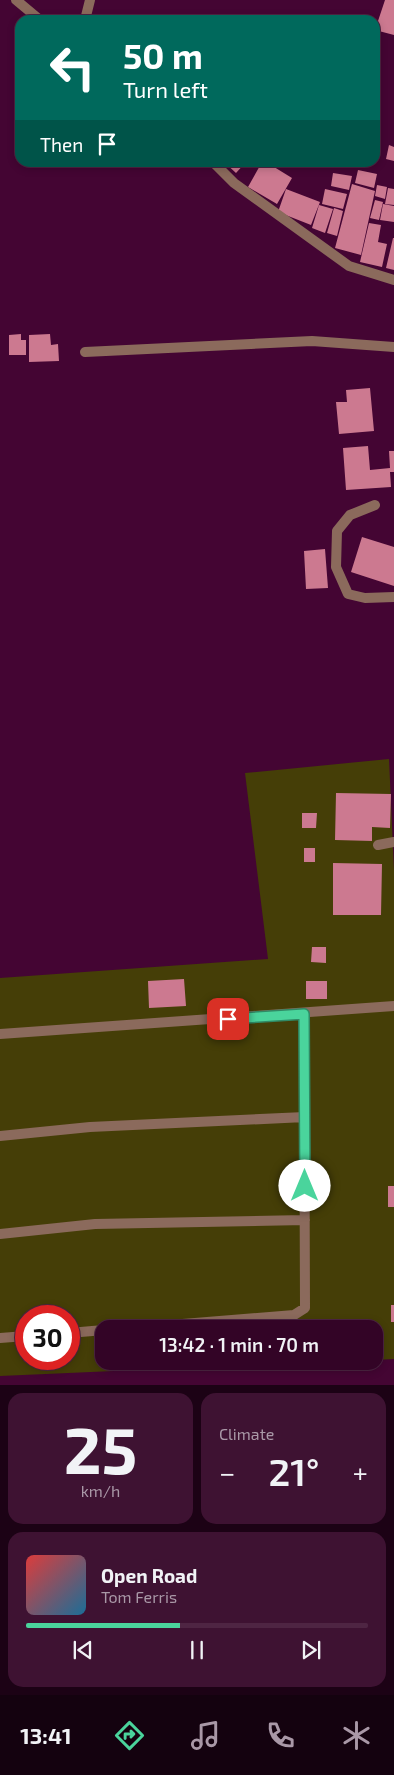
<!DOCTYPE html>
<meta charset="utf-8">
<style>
:root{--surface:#330426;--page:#3e1232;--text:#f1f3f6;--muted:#a998a7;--line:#4e2543;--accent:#4ad49c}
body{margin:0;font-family:"Exo 2",sans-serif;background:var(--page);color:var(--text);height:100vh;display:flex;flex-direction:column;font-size:19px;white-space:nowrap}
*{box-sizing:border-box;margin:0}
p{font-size:16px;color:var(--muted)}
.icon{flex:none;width:28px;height:28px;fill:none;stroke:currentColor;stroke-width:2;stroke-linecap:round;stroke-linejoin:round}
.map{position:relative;height:1385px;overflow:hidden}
.drawer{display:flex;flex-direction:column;gap:8px;padding:8px;background:#1c0215;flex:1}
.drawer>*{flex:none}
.top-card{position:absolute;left:15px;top:15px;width:365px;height:152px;border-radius:15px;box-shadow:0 2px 8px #0003,0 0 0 1px var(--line);background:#00695c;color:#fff;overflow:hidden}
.speed{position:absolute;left:15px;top:1305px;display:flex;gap:10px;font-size:25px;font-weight:700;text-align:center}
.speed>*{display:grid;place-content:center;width:65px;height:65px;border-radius:50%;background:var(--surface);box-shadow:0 2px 8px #0003,0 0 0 1px var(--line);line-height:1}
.speed .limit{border:8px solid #d22;background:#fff;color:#111}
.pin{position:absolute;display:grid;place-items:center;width:42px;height:42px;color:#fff;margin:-21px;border-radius:10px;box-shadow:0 2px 8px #0006}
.me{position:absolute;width:55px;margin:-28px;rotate:0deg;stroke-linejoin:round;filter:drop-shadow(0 0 4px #0008)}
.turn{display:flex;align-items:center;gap:18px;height:105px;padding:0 25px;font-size:22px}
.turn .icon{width:65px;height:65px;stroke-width:2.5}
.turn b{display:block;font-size:35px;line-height:42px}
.then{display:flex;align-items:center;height:48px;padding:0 25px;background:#0003;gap:10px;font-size:19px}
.big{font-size:38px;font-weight:600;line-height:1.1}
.drawer .card{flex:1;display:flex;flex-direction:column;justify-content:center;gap:8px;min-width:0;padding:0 18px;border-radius:15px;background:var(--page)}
.drawer .dial{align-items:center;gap:0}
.dial b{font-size:65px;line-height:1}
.song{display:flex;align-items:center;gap:15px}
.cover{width:60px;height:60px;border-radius:8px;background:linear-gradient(135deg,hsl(0 70% 55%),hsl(200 70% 35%))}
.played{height:5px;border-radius:2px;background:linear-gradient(90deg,var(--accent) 45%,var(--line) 45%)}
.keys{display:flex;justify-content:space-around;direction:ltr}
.heat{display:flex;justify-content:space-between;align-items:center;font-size:28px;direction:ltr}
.drawer .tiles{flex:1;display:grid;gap:8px;grid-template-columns:1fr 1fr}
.card:last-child{grid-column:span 2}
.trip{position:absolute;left:95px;top:1320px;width:288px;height:50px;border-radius:15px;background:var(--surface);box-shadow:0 2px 8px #0003,0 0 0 1px var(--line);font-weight:600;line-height:50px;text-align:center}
.tabs{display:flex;height:80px;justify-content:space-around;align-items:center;background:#14020f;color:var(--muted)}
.tabs .icon{width:35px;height:35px}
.tabs .on{color:var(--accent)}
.tabs b{font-size:22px;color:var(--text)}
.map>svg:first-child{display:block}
.green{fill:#453e07;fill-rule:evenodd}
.building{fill:#cc7990}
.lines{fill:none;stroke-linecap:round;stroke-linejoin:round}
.lane{stroke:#8b6a5c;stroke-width:10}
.street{stroke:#8b6a5c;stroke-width:10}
.route-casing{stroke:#308a65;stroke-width:12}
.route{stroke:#4ad49c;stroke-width:9}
</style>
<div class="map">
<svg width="394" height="1385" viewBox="0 0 394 1385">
<rect width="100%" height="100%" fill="#440533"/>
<path class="green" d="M389 759 394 870V1359L374 1360V1329H104V1361H340L0 1376V978L268 959 245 773ZM26 1316H69V1359H26Z"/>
<path class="building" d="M385 0H394V35L375 30Z
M389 145 394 147V161L386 159Z
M224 162H246L236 173Z
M262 162H266L292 178 277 204 248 187Z
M358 170 377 174 374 188 355 183Z
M333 173 352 176 349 190 331 186Z
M352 184 375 191 361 255 335 248Z
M377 185 387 187 385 199 375 196Z
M388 188 394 189V205L385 204Z
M286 189 320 202 311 225 278 212Z
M325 189 347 194 343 209 322 204Z
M375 200 383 202 379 220 370 218Z
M383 204 394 206V222L380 220Z
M319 205 333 209 325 233 312 228Z
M334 208 343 211 337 236 327 233Z
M369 223 381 225 378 242 387 244 382 267 360 262Z
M393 238H394V270L386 268Z
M21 334V340H26V355H9V335Z
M50 334 51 345 58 344 59 361 29 362V335Z
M370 388 374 431 339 434 336 402H347L346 390Z
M368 446 370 470 390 468 389 451H394V472H390L391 487 346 490 343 448Z
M362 537 394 547V586L351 572Z
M325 549 328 588 306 589 304 551Z
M336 793 391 794 390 828 372 827V841L335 840Z
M302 813H317L316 828H302Z
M304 848H315V862H304Z
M333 863 382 864 381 915H333Z
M312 947H326V963L311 962Z
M184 979 186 1006 149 1008 148 981Z
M306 981H327V999H306Z
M388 1186H394V1207H388Z
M391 1305H394V1322H391Z"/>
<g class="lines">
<path class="lane" d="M85 352 312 341 394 347"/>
<path class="street" d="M16 0 40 20
M85 20 90 0
M213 162 234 183 349 266 394 280
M375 505 350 515 337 531 336 567 348 594 365 598 394 597
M378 845 394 842
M0 1034 394 1006
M0 1136 90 1127 305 1117
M0 1234 95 1224 305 1220
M121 1329 294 1315 305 1308 304 1014
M69 1333 104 1330
M0 1338 26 1336"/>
</g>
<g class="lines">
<defs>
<path id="route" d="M228 1019 304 1014 305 1186"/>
</defs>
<use href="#route" class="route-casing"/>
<use href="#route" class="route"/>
</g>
</svg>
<div class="speed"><div class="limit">30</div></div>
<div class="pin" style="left:228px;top:1019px;background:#d93025"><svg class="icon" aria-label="arrive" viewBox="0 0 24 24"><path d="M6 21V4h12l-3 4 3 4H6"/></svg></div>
<svg class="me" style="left:305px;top:1186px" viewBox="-20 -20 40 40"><circle r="19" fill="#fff"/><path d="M0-13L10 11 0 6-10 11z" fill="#4ad49c"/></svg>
<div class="trip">13:42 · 1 min · 70 m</div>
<div class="top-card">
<div class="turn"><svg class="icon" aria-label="left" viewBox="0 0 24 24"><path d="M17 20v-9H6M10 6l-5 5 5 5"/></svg><div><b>50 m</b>Turn left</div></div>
<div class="then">Then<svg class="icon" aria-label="arrive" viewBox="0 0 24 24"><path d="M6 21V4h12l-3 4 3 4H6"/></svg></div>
</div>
</div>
<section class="drawer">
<div class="tiles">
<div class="card dial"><b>25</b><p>km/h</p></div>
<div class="card"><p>Climate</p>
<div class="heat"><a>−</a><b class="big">21°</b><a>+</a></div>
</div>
<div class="card">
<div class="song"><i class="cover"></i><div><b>Open Road</b><p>Tom Ferris</p></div></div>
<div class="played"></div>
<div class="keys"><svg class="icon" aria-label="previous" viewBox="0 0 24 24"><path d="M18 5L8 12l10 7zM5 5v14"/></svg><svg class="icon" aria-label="pause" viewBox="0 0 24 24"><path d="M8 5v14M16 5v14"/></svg><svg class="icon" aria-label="next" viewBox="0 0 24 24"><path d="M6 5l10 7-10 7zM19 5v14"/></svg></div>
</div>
</div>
</section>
<nav class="tabs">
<b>13:41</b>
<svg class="icon on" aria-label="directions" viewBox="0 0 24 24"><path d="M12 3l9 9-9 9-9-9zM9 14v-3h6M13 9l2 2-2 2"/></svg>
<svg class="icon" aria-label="music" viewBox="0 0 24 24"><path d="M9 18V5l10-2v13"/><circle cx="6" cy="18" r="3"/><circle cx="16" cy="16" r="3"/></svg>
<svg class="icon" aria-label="phone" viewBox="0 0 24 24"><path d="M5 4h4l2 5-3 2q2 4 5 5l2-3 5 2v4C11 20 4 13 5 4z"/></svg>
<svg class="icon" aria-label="climate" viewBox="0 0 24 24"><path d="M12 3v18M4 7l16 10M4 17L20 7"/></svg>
</nav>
